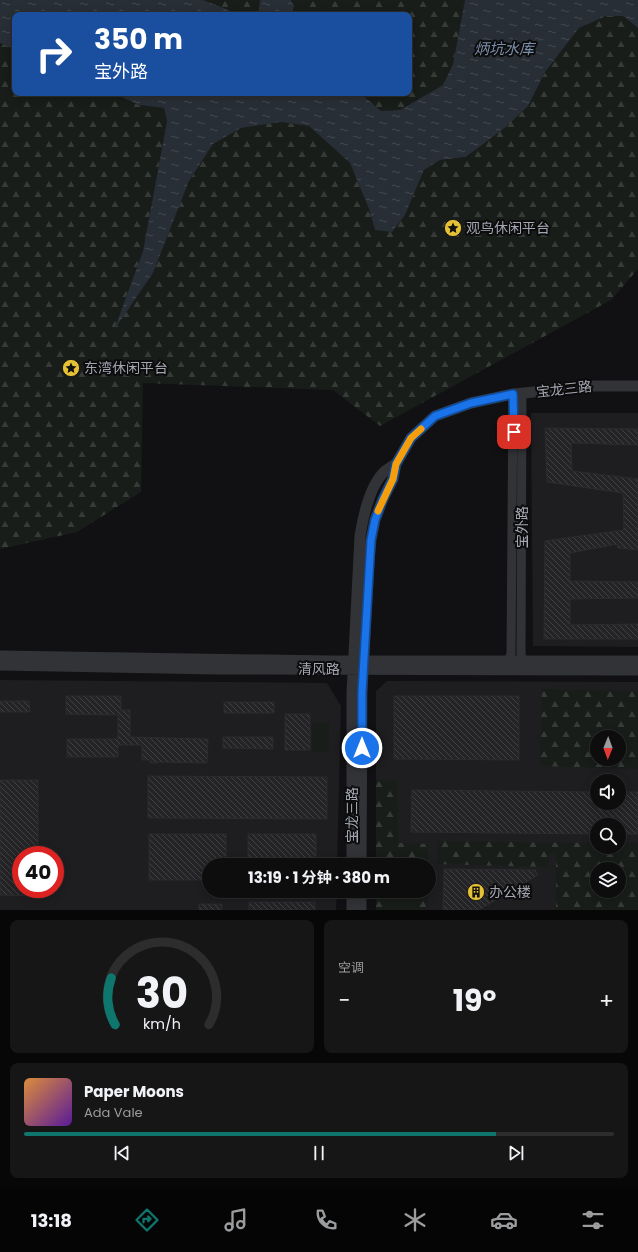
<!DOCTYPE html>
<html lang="zh">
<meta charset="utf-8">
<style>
:root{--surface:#0d0d0e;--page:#161617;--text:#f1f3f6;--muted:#9a9c9e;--line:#2d2d2e;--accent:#0f766e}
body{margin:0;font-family:Poppins,"Noto Sans SC",sans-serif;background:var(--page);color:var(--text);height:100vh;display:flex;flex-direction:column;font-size:15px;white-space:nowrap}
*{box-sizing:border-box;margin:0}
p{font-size:13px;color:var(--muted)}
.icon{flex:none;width:22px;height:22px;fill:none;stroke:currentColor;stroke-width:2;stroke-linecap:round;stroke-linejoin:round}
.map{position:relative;height:910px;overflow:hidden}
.side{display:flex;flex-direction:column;gap:10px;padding:10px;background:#070708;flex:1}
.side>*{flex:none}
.banner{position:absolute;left:12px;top:12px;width:400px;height:84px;border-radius:8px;box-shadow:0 2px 10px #0003,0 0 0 1px var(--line);background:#1a4fa0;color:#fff;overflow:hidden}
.needle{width:26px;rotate:181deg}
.buttons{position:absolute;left:590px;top:730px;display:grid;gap:8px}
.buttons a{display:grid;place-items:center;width:36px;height:36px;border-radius:50%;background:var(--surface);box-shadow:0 2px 10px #0003,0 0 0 1px var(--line);font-size:20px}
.speed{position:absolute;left:12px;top:846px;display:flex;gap:8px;font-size:20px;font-weight:700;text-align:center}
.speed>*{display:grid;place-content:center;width:52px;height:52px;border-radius:50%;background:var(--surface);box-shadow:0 2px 10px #0003,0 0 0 1px var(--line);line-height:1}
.speed .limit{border:6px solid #d22;background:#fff;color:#111}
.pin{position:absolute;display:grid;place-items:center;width:34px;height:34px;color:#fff;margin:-17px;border-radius:8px;box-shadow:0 2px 6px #0006}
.me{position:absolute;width:44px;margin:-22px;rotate:0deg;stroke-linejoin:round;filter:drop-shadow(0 0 3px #0008)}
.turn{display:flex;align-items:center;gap:14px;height:84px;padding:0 16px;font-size:18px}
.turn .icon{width:52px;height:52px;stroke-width:2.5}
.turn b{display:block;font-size:28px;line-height:34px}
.big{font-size:30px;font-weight:700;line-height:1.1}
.side .tile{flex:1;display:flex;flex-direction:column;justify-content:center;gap:6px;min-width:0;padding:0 14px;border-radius:8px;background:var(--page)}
.side .dial{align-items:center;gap:0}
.dial svg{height:104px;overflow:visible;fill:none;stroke:var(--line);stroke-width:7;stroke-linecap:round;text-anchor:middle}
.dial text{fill:var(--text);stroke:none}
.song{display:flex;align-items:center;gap:12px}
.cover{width:48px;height:48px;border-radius:6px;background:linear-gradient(135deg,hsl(30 70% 55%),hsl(270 70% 35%))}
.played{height:4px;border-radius:2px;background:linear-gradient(90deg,var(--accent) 80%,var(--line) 80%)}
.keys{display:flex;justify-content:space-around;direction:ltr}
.heat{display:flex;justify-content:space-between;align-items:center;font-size:22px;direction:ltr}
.side .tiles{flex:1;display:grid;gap:10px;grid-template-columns:1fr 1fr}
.tile:last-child{grid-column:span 2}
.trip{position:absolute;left:202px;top:858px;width:234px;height:40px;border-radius:20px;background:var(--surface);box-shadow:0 2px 10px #0003,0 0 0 1px var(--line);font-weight:700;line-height:40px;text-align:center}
.dock{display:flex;height:64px;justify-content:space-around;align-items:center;background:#050506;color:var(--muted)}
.dock .icon{width:28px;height:28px}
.dock .active{color:var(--accent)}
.dock b{font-size:18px;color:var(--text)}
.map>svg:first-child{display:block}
.built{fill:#1e1d1f;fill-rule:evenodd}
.forest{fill:url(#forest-firs);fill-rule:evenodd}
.pitch{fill:#181d19}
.water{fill:url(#water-ripples)}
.building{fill:url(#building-back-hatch);stroke:#2c2b2e}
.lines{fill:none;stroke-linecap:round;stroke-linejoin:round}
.minor{stroke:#323337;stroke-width:9}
.tertiary{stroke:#323337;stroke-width:11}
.route-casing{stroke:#114b97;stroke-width:10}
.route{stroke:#1a73e8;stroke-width:7}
.slow{stroke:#f59e0b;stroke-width:7}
.labels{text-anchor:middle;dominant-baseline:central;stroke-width:4;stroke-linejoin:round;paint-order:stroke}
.poi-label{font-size:14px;fill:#a3a6b2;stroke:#0c0c0d;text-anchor:start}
.street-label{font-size:14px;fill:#a3a6b2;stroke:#0c0c0d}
.water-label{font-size:15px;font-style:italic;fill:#7c90ac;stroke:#0c0c0d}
</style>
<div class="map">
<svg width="638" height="910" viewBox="0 0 638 910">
<defs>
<pattern id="forest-firs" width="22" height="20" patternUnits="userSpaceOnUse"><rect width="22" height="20" fill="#181d19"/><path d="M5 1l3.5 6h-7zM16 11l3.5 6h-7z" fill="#363b38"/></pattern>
<pattern id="water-ripples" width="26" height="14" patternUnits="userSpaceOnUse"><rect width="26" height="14" fill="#282e35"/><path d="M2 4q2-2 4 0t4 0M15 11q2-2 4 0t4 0" fill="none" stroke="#444950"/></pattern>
<pattern id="building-back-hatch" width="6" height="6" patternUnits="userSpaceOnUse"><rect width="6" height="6" fill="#242427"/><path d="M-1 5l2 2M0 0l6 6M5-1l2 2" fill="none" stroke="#414144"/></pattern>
</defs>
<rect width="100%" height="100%" fill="#111113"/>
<path class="built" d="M531 413H638V647L533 646Z
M0 680 327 683 341 706 337 865H209V891H337L336 910H0ZM21 855H55V889H21Z
M387 681 638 682V910H376V891H429V865H376V691ZM597 737H619V759H597ZM597 781H619V803H597ZM597 825H619V847H597ZM597 869H619V891H597Z"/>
<path class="forest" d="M203 0H260L258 15H231L229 10Z
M291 0H465L453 64 443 85 400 110 381 111 360 93H409V15H293V5Z
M606 16H623L638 28V269L611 300 380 426 333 390 143 383 141 492 77 532 0 549V43L15 49V93H113L139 105 164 108 167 121 143 251 115 328 153 273 189 181 213 144 241 128 281 122 309 126 350 163 369 209 375 230 405 215 424 170 440 160 467 157 528 106 545 72 579 28Z
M542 689 638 691V769L540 766ZM597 737H619V759H597Z
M376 780 397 781 398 843 428 844V865H376Z
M437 841 597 843V847H619V843H638V910H556V854L549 853V867L437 864ZM597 869H619V891H597Z
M376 891H428V910H376Z"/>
<path class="pitch" d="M313 723H329V752H312Z
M395 892H417L418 910H395Z"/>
<path class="water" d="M0 0H203L229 10 231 15H15V49L0 43Z
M260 0H291L293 5V15H258Z
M465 0H638V28L623 16H606L579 28 545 72 528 106 507 126 466 157 440 160 424 170 405 215 392 232 375 230 369 209 350 163 309 126 281 122 241 128 213 144 189 181 153 273 114 330 143 251 167 121 164 108 139 105 113 93H360L381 111 400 110 443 85 453 64Z"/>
<path class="building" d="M545 428 638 429V445L571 443 572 471 638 479V550L618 548 617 544 570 553V581L638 582V598L570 599V625L638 624V639H544L545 541 624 530 623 493 547 482Z
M66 696H121V710H130V737L208 739 207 763 157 762V763H150V760H142V745H118V757H67V739H118V715L66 714Z
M394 696H519V760L394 759Z
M0 701H29L30 712H0Z
M224 702H274V713H224Z
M285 714H310V750H285Z
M223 737H273V749L223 748Z
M148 776 327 777V819L148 818Z
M0 780H38V855H21V889H38V896L0 895Z
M412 790 597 792V803H619V792H638V834H619V825H597V834L411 832Z
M149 834H226V865H209V880H149Z
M248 834H316V865H248Z
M444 869 535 870 538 875 479 910H443Z
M249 902H315V910H249Z
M199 904H222V910H199Z"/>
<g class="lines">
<path class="minor" d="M522 393 521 654 523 661
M508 661 511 654 513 394"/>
<path class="tertiary" d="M0 656 329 661H638
M0 665 217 669 638 670
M352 865V693L360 536C363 517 370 485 385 471 388 469 392 466 396 464
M361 865 362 692 369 560 371 540 375 520 383 499 393 479 396 464 411 438 435 416 471 403 513 394 595 386H638
M352 910V891
M361 910V891"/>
</g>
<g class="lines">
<defs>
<path id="route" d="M362 748V692L371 540 375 520 383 499 393 479 396 464 411 438 435 416 471 403 513 394 514 432"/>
</defs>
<use href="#route" class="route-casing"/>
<use href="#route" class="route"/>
<path class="slow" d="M378 511 393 479 396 464 411 438 421 429"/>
</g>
<defs>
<symbol id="sight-disc" viewBox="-11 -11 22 22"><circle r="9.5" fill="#e6c035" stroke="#0c0c0d"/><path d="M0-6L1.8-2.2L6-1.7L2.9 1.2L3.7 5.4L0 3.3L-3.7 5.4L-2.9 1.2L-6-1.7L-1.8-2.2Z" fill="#111"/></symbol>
<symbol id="building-disc" viewBox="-11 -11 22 22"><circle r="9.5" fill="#e6c035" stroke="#0c0c0d"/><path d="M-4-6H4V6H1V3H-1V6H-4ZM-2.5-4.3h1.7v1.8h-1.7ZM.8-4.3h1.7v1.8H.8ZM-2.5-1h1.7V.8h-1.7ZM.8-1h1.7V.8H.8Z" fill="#111"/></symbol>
</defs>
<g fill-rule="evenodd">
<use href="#sight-disc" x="443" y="218" width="20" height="20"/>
<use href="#sight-disc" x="61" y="358" width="20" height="20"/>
<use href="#building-disc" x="466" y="882" width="20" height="20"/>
</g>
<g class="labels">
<g class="poi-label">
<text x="466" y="228">观鸟休闲平台</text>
<text x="84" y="368">东湾休闲平台</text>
<text x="489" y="892">办公楼</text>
</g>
<g class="street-label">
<text transform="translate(564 389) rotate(-6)">宝龙三路</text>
<text transform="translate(522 527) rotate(-90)">宝外路</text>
<text x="319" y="669">清风路</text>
<text transform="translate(352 815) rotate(-90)">宝龙三路</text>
</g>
<g class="water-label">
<text x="504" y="48">炳坑水库</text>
</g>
</g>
</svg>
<div class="buttons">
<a><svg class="needle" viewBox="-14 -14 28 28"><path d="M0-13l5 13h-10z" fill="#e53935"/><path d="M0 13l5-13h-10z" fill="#9a9c9e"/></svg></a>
<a><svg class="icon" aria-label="sound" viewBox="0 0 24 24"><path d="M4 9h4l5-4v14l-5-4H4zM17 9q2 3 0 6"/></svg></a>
<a><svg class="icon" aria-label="search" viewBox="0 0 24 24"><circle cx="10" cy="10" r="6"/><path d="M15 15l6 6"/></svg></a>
<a><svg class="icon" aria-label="layers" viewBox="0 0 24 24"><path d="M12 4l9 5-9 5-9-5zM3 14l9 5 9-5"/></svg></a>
</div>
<div class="speed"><div class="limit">40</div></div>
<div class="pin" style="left:514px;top:432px;background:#d93025"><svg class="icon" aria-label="arrive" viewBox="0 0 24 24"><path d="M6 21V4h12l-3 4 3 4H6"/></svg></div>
<svg class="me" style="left:362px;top:748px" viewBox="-20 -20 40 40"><circle r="17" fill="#1a73e8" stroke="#fff" stroke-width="3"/><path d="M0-11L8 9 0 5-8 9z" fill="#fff"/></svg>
<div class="trip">13:19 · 1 分钟 · 380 m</div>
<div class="banner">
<div class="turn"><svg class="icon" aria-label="right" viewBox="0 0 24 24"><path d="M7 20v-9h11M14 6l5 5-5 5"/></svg><div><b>350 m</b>宝外路</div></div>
</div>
</div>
<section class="side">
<div class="tiles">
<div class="tile dial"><svg viewBox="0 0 100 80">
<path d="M14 69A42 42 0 1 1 86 69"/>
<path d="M14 69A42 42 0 0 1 11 33" stroke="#0f766e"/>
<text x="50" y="56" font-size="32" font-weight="700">30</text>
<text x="50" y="72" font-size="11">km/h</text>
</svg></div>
<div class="tile"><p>空调</p>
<div class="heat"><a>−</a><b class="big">19°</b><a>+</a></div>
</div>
<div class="tile">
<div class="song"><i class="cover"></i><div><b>Paper Moons</b><p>Ada Vale</p></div></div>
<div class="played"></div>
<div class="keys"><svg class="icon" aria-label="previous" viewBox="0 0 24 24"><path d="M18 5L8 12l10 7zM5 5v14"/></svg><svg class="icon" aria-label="pause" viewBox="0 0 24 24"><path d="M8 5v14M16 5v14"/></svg><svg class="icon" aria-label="next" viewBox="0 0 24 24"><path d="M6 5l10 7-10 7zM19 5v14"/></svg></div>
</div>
</div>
</section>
<nav class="dock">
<b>13:18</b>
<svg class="icon active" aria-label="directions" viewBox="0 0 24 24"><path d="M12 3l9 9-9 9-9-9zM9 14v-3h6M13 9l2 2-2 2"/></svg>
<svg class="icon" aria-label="music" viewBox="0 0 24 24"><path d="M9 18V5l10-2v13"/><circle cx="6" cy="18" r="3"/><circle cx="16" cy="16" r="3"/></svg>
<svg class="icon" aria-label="phone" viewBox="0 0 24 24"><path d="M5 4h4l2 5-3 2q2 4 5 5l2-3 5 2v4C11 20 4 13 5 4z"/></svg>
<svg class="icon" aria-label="climate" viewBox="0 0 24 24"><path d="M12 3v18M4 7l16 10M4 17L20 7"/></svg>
<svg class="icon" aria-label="car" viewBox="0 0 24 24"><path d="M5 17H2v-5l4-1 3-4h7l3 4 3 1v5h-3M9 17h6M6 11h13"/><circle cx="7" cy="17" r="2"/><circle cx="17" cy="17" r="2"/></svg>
<svg class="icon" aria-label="filters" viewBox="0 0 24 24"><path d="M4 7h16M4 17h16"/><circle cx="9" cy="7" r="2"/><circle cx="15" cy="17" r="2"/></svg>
</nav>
